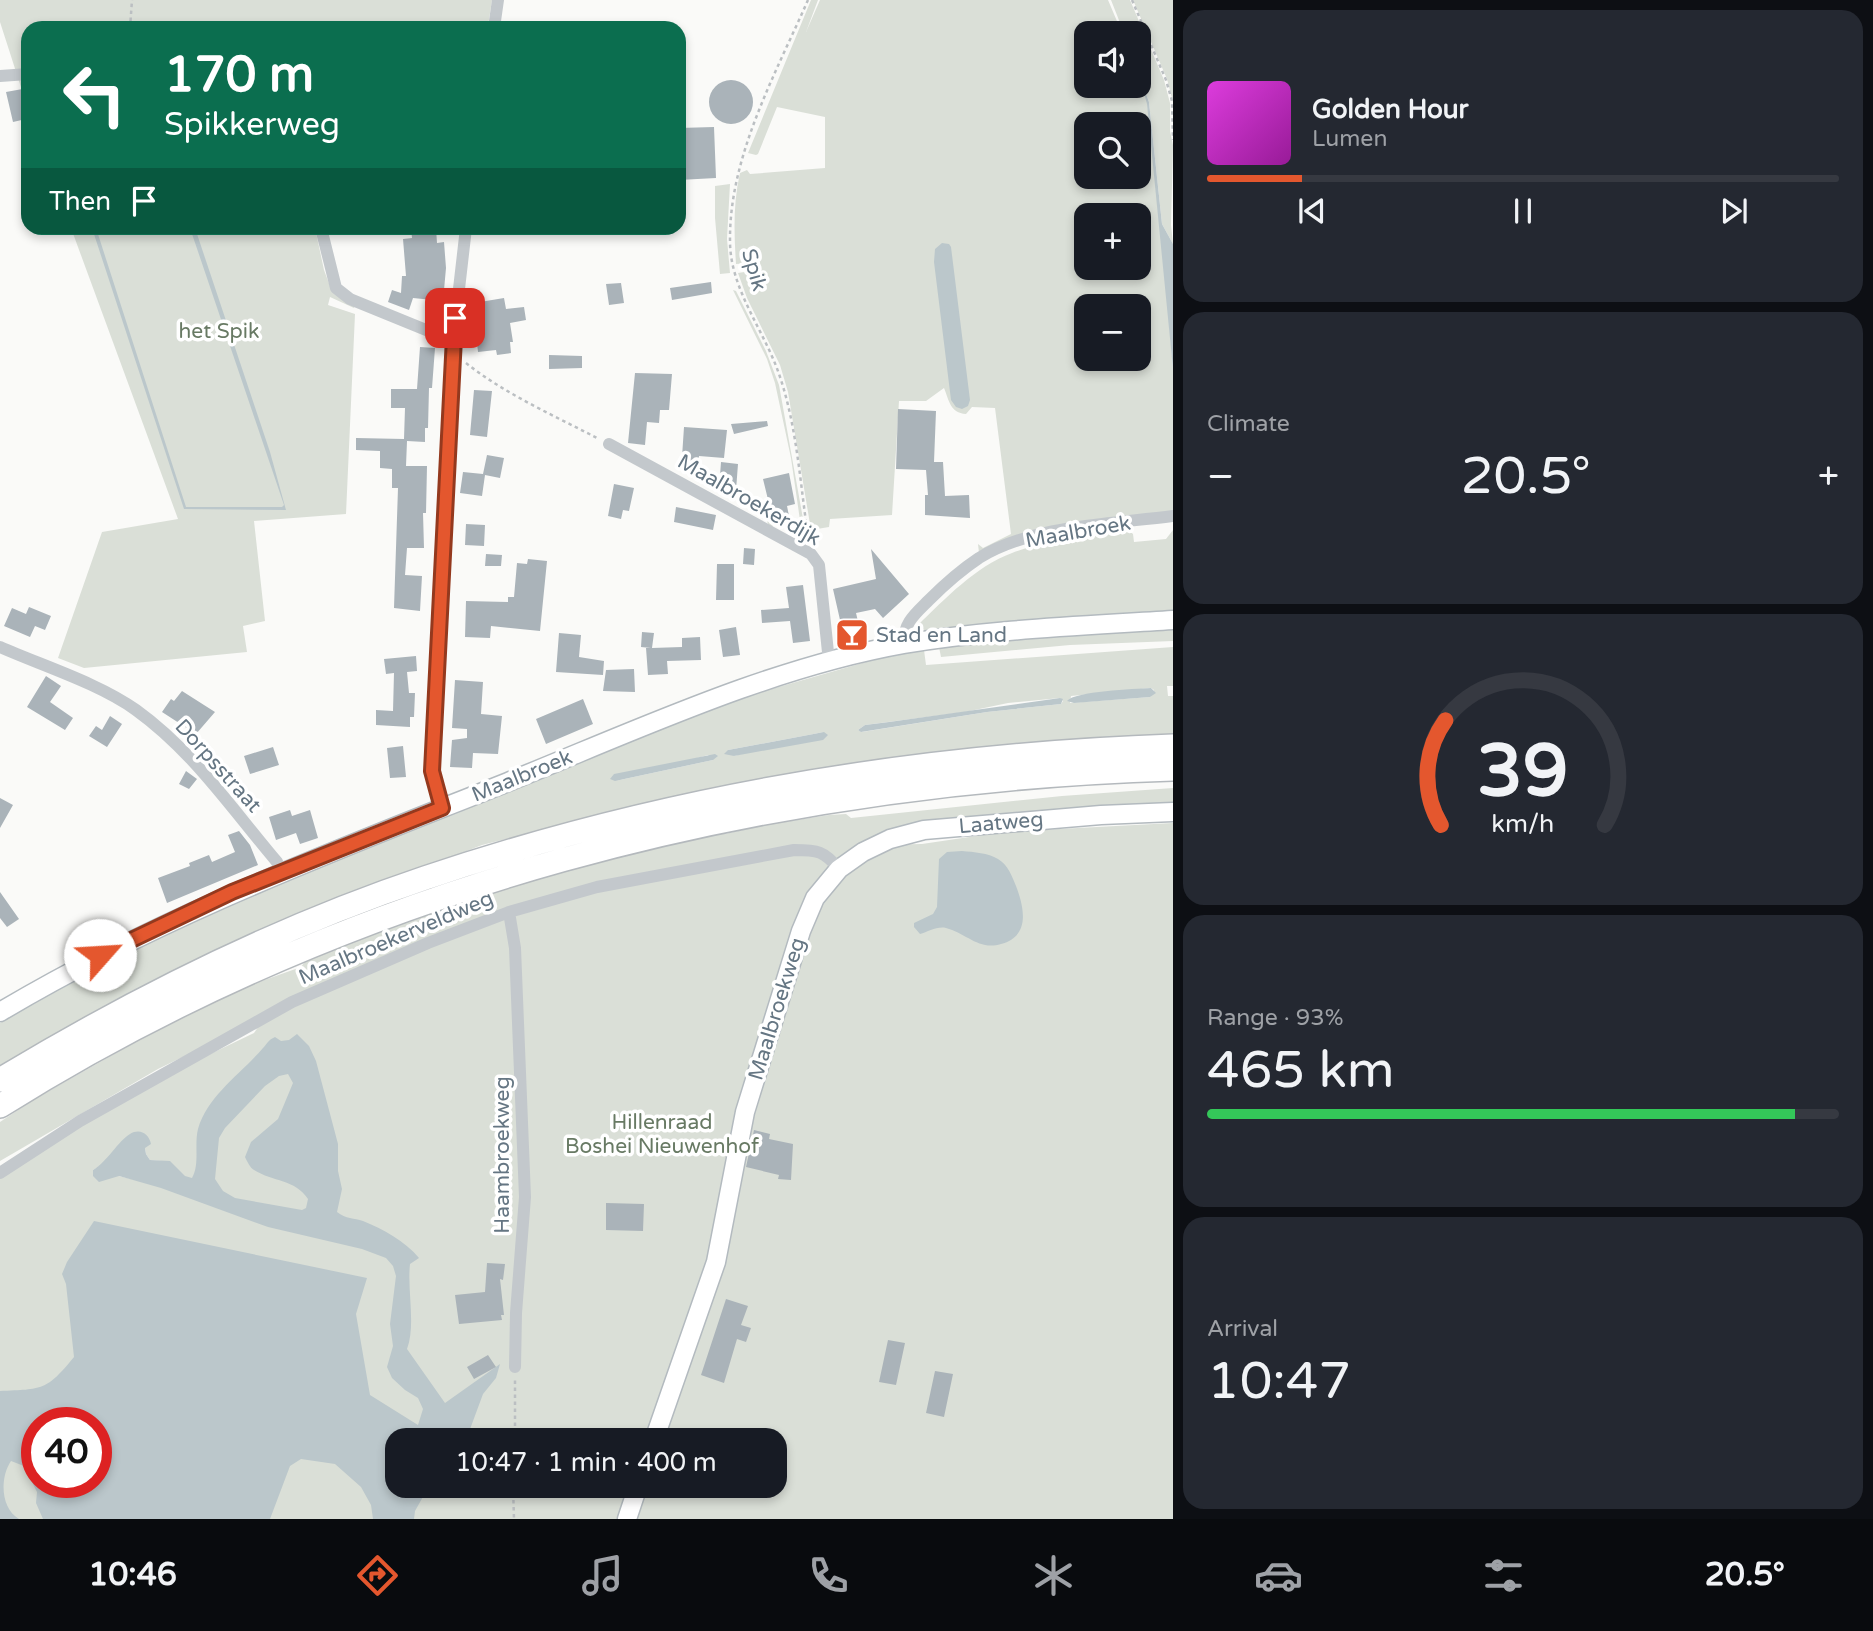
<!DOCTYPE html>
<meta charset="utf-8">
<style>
:root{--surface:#171b24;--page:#242831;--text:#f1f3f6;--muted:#9ea1a6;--line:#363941;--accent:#e4572e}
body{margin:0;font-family:"Varela Round",sans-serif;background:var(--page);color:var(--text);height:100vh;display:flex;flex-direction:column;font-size:26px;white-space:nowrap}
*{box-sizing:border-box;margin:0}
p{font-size:23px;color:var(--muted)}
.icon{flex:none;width:38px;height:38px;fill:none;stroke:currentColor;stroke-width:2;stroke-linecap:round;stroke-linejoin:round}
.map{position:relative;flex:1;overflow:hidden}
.details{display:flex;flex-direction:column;gap:10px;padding:10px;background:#0d0f14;width:700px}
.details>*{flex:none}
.top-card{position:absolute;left:21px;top:21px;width:665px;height:214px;border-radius:21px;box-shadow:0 4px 10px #0003;background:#0b6e4f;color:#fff;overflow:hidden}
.fabs{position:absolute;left:1074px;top:21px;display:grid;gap:14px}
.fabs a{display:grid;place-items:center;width:77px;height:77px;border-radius:14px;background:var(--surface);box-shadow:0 4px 10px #0003;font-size:35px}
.speed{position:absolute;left:21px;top:1407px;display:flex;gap:14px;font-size:35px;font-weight:700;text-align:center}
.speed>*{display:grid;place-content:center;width:91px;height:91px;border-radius:50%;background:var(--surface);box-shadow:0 4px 10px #0003;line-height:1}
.speed .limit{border:10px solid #d22;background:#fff;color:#111}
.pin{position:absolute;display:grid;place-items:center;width:60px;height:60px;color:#fff;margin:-30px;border-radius:14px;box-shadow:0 4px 10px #0006}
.me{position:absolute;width:77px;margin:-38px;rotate:64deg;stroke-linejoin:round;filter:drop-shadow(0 0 5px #0008)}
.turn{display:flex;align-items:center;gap:24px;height:147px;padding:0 28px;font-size:32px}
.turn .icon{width:91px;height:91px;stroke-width:2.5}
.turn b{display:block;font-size:49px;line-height:60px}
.then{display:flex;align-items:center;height:66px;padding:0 28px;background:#0003;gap:14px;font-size:26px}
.big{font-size:52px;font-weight:600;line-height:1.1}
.details .tile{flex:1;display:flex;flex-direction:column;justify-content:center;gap:10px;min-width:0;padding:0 24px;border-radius:21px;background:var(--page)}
.details .dial{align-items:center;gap:0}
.dial svg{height:182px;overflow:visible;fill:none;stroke:var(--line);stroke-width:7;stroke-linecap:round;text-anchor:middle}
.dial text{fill:var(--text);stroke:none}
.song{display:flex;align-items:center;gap:21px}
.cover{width:84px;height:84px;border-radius:10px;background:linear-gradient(135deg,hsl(300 70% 55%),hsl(300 70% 35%))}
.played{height:7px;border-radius:4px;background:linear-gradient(90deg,var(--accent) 15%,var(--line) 15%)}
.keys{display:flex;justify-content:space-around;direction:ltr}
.heat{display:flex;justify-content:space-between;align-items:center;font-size:38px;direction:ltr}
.charge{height:10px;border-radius:5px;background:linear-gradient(90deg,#34c759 93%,var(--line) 0)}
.trip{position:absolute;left:385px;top:1428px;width:402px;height:70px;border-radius:21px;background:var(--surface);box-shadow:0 4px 10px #0003;font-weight:600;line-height:70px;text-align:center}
.tabs{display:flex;height:112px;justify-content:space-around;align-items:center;background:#090b0e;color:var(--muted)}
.tabs .icon{width:49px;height:49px}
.tabs .active{color:var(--accent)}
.tabs b{font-size:32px;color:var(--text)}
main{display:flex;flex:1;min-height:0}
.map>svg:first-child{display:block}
.green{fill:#dadfd7;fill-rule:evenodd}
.water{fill:#bbc7cb;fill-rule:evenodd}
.building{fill:#aab3b9}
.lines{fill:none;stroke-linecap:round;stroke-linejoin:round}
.secondary-casing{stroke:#b3babf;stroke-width:21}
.highway-casing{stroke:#b4b9bd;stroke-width:26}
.path{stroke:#bbbfc2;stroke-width:2.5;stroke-dasharray:3.5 3.5;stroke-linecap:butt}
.street{stroke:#c3c8cc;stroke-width:12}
.secondary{stroke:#fff;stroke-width:18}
.highway{stroke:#fff;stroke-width:23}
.route-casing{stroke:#94391e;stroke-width:18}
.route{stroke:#e4572e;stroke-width:12}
.labels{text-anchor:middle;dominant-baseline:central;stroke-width:7;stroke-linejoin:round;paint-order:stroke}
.street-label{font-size:21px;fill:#657683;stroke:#fff}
.park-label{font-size:21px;fill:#687a64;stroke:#fff}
.poi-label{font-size:21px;fill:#657683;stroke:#fff;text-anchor:start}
</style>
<main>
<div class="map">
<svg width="1173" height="1519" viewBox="0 0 1173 1519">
<rect width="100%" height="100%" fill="#fafaf8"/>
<path class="green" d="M0 0H492L488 26 483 24 478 27 28 28V109L0 22Z
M811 0H818L806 32 820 0H1108L1122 33H1087V86H1139V79L1147 100 1163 247 1173 369V513L1076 525 979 553 978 544 983 548 1011 534 995 408 972 407 966 414C950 413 949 400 944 388L926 401H899L892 515 830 519 829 527 811 530 788 392 780 365 747 298 738 273 751 271 750 263 736 264C734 234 733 203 740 173L747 170 750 174 825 168V117L777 107 758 154 756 155 748 153ZM1087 124H1139V177H1087ZM1087 215H1139V268H1087ZM1087 306H1139V359H1087Z
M1111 0H1130L1164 80 1170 103V131L1173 145 1171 225 1173 244 1162 224 1149 102 1139 74V33H1124Z
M1133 0H1173V102L1167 79Z
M730 184 727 239 730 273 720 274 715 218V186Z
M71 228H315L324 270 330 286 355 305 354 308 330 297 328 305 355 314 346 514 254 521 265 621 243 626 247 652 84 668 58 658 102 532 178 519Z
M733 290 736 291 766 351 779 385 807 541 803 547 769 527 767 521 773 524 772 529 799 543 803 541 791 458 775 383 767 359Z
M1128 530 1133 534 1134 542 1166 539 1173 530V611L1000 623 932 631 924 630 918 625C945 599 976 566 1012 553 1048 539 1089 535 1128 530Z
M1173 627V641L1070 645 941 657 939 647 971 641Z
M1173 647V686H1167L1168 696H1173V734L1068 741 833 767 688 794 482 845 253 934 0 1071V1023L55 991 192 922 427 822 733 700 873 660 924 650 926 665ZM1151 688 1154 690 1150 697 1070 703 1071 696ZM1060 698 1063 701 1061 704 987 712 862 732 858 730 865 725 965 712 1008 703ZM824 732 734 756 728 750ZM708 755 713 760 615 781Z
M1173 788V805L872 845 922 844 1003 832 1173 823V1519H0V1178L99 1115 177 1070 254 1033 265 1017 158 1069 0 1161V1122L33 1100 197 1007 228 993 301 967 319 942 621 818 725 834 765 825 829 815 846 814 851 818 1062 796ZM145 1148 146 1154 150 1160 162 1161 140 1181 93 1170 103 1164ZM37 1423H96V1482H37ZM397 1440H775V1486H397Z"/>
<path class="water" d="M1139 74 1149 102 1162 224 1173 244V369L1147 104Z
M92 228H96L186 507H282L284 505 190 228H195L270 452 286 510 184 509Z
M942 243 949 244 951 247 970 400 968 406 962 409 956 407 951 400 934 262 935 249Z
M1151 688 1156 693 1150 697 1074 703 1067 701C1075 691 1134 689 1151 688Z
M1060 698 1063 699 1061 704 987 712 861 732 858 730 865 725 889 722Z
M824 732 828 735 823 740 734 756 724 754 728 750Z
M715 754 718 756 713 760 615 781 610 779 614 774Z
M962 851C974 852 988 853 998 859 1008 865 1012 876 1016 886 1024 907 1031 936 1001 944 979 951 966 933 946 928 937 926 928 932 920 934L914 927V923L933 914 937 907 939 859 947 852Z
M297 1034 309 1046 316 1061 338 1144V1171L342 1189 337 1212C346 1219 354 1218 363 1221 383 1229 405 1241 419 1258L410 1264C407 1290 416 1325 407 1349L445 1403 500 1364 496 1378 483 1394 466 1440H397V1486H429L415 1511 414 1519H373L371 1505 361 1487 335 1464 301 1459 290 1466 270 1519H43L36 1503 37 1492 24 1466 11 1461C0 1477 0 1508 19 1519H0V1391C43 1389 46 1391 74 1357L66 1284 62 1274 67 1262 94 1221 367 1278 356 1314 370 1395 418 1425 423 1409 418 1398 405 1390 392 1378 387 1367 393 1346 390 1324 396 1276 393 1266 386 1258 362 1249 268 1227 161 1188 119 1176 99 1182 93 1176V1170C108 1161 118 1141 130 1134 140 1128 149 1134 151 1144L145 1148 146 1154 150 1160 170 1161 185 1176 192 1178C200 1164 194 1145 198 1129 208 1095 241 1074 263 1048 268 1043 268 1040 275 1037L281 1041 289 1040ZM288 1074 293 1083 278 1119 251 1142 245 1157C247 1161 250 1168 254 1170 273 1182 295 1179 308 1199L306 1208 302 1210 235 1198 223 1191 215 1179 219 1138 225 1128 265 1086 279 1076ZM37 1423H96V1482H37Z"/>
<path class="building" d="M709 102a22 22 0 1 1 44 0a22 22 0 1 1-44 0Z
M28 88V112H25L26 119 13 122 6 92Z
M714 127 716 178 679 180V128Z
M411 228H436L437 243 444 242 446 268 443 301 413 298 409 310 388 302 392 290 401 293 402 276H406L403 239 412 238Z
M711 282 712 293 672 300 670 288Z
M621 283 624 303 609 305 606 284Z
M504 298 506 309 524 307 526 320 510 323 513 342H510L511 353 497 355 496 350 478 352 476 334 485 333 480 302Z
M420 347 435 348 432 388H429L428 428H425V442L407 441 406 466H427L426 513H423L424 548H407L405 575 422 576 420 611 394 608 398 488H392V469L380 468V451L356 450V438L404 439 405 408H391V389H417Z
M549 355 582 356V368L549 369Z
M635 373 672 374 669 410H660L659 423 647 422 645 445 628 443Z
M474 390 492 391 487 437 470 435Z
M898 409 936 411 934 462H943L945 496 969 495 970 518 925 515V495H928L926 470 896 469Z
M767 421 768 426 734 434 731 424Z
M684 427 727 430 724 458 699 456 698 474 681 472Z
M487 455 504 458 500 478 485 475 482 496 460 493 463 472 483 474Z
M721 462 738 464 736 490 719 489Z
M789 473 795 504 787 506 790 521 774 524 763 479Z
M614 484 634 488 629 511 623 510 621 519 608 516Z
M676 507 716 515 713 530 674 522Z
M466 524 485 525 484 546 465 545Z
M744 548 755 549 754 565 743 564Z
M871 549 909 594 883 618 875 609 856 613 862 638 845 642 833 589 876 579Z
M486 554 502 555 501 566H485Z
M528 559 547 561 540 631 491 626 490 638 465 637 466 601 508 602V597H514L517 563 527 564Z
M717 564H734V600H716Z
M803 585 810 641 793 643 790 621 762 623 761 610 789 608 786 587Z
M29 607 51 616 45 630 35 626 30 637 4 626 12 608 26 614Z
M736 627 740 655 723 657 719 630Z
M642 632 654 633 652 648 682 647V638L700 637 701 660 667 661 668 674 648 675 646 648H651L641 647Z
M559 633 581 635 579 657 604 661 603 675 556 672Z
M416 656 417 671 407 672 409 693H415L414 717H410V727L376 725V710L393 711 394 673 386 674 384 659Z
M634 669 635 692 603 691 606 670Z
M46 676 61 686 50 702 73 718 65 730 27 707Z
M455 680 483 682 481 714 502 716 498 754 473 753 472 768 450 767 452 740 467 738V729L452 728Z
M182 691 215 712 196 734 162 712 171 699 174 701Z
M583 699 593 724 546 744 536 719Z
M110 716 122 724 107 747 89 736 96 726 102 730Z
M403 746 406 777 390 778 387 748Z
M273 747 279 765 250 774 244 756Z
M186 771 197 779 189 789 179 784Z
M0 798 13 805 0 828Z
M290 810 292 816 310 810 318 838 300 844 296 833 276 840 269 817Z
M239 831 250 845 258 865 167 903 158 878 190 866 189 863 209 855 212 862 235 852 228 835Z
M0 892 19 919 7 927 0 918Z
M754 1130 770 1134 769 1139 793 1144 791 1180 778 1179 779 1175 746 1167Z
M606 1203 644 1204 643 1231 606 1230Z
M487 1263 505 1264 503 1280 500 1279 504 1315H501L502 1320 459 1324 455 1295 485 1292Z
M726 1299 748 1306 741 1325 751 1328 746 1342 737 1339 724 1383 701 1375Z
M888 1340 905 1343 896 1385 879 1382Z
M488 1355 496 1367 474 1379 467 1367Z
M935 1371 953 1374 944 1417 926 1413Z"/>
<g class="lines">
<defs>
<path id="secondary" d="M0 1012C161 916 335 851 508 782 635 731 769 668 904 644 993 629 1083 626 1173 620
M654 1440 716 1262 745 1112 801 931 815 898 839 869 863 852 890 839 924 830 1101 815 1173 812
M627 1519 638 1486"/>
<path id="highway" d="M0 1080C134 999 276 928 425 878 665 797 919 755 1173 746
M0 1106C352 885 760 782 1173 769"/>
</defs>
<use href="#secondary" class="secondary-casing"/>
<use href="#highway" class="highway-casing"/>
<path class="path" d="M808 0C775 75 729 157 730 241 730 289 764 330 779 374 797 426 800 483 808 536
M1132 0 1166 80 1172 101 1173 140
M130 28 132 0
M466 363C505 394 553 415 597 438
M515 1440V1380
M513 1486 514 1519"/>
<path class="street" d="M494 28 498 0
M0 76 28 74
M321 228 336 288 350 299 453 341
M609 444 811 554 819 565 829 662
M904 644C903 623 915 614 929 600 944 585 961 570 979 558 1032 525 1112 524 1173 516
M0 647C43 666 98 683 136 710 193 751 232 809 277 862L281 872
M442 808 432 771 453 341 466 228
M509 912 515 948 525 1197 516 1313 515 1367
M0 1173 80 1121 292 1002 428 943 509 912 597 887 794 850C818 850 824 851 839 869"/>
<use href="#secondary" class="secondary"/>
<use href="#highway" class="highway"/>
</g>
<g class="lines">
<defs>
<path id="route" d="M100 955 232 892 442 808 432 771 455 318"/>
</defs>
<use href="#route" class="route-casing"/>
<use href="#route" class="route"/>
</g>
<defs>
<symbol id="bar-square" viewBox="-11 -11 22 22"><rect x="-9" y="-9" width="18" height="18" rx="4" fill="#e4572e" stroke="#fff"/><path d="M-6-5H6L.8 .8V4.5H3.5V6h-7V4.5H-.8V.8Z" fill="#fff"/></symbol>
</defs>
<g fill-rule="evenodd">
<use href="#bar-square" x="833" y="616" width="38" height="38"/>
</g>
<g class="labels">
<g class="street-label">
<text transform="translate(754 270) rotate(74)">Spik</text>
<text transform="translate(749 500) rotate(30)">Maalbroekerdijk</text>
<text transform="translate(1078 532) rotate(-10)">Maalbroek</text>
<text transform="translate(218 766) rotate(48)">Dorpsstraat</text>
<text transform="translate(522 776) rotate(-22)">Maalbroek</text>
<text transform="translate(1001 823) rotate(-5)">Laatweg</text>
<text transform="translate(396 938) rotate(-23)">Maalbroekerveldweg</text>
<text transform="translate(777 1009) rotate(-73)">Maalbroekweg</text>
<text transform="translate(502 1155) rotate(-90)">Haambroekweg</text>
</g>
<g class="park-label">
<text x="219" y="331">het Spik</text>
<text x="662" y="1122">Hillenraad<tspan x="662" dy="24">Boshei Nieuwenhof</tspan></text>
</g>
<g class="poi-label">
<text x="876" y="635">Stad en Land</text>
</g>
</g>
</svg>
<div class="fabs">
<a><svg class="icon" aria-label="sound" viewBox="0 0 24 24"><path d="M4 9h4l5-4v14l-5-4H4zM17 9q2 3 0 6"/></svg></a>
<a><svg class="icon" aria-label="search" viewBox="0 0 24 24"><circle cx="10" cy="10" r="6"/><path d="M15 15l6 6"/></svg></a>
<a>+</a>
<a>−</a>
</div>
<div class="speed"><div class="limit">40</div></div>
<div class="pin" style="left:455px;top:318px;background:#d93025"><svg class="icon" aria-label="arrive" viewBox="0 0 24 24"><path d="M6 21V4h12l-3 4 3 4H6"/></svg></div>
<svg class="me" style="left:100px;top:955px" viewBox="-20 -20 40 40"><circle r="19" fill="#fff"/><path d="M0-13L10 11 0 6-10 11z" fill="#e4572e"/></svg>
<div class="trip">10:47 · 1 min · 400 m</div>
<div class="top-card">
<div class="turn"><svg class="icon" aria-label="left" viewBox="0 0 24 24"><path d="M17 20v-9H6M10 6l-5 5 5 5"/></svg><div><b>170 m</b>Spikkerweg</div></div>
<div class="then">Then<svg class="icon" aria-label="arrive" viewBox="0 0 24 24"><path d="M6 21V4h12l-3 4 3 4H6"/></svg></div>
</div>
</div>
<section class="details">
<div class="tile">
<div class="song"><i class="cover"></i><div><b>Golden Hour</b><p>Lumen</p></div></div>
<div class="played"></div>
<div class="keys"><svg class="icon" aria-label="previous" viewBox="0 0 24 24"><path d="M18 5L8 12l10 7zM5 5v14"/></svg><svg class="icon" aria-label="pause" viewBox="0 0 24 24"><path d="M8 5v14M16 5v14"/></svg><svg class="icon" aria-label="next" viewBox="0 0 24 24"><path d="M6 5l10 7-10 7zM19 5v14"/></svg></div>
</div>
<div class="tile"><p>Climate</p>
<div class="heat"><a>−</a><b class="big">20.5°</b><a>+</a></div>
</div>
<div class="tile dial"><svg viewBox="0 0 100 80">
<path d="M14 69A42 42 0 1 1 86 69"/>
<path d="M14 69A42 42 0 0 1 16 23" stroke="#e4572e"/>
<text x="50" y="56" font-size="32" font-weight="700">39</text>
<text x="50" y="72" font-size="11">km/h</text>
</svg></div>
<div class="tile"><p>Range · 93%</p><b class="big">465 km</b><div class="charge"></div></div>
<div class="tile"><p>Arrival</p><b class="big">10:47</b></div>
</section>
</main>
<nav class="tabs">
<b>10:46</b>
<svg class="icon active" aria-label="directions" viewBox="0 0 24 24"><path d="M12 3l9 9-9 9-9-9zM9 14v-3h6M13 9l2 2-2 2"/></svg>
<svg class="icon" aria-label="music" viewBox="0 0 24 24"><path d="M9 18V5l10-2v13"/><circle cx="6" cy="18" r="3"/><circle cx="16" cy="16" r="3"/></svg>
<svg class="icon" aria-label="phone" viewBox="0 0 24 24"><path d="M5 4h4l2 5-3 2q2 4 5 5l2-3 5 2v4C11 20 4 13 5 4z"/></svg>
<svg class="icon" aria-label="climate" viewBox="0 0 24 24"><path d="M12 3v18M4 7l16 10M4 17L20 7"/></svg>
<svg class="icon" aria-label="car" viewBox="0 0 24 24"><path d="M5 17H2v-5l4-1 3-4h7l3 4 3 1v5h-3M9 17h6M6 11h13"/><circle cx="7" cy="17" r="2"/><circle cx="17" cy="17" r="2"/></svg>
<svg class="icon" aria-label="filters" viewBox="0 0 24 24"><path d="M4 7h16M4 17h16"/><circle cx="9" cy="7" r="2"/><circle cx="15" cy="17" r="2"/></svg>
<b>20.5°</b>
</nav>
